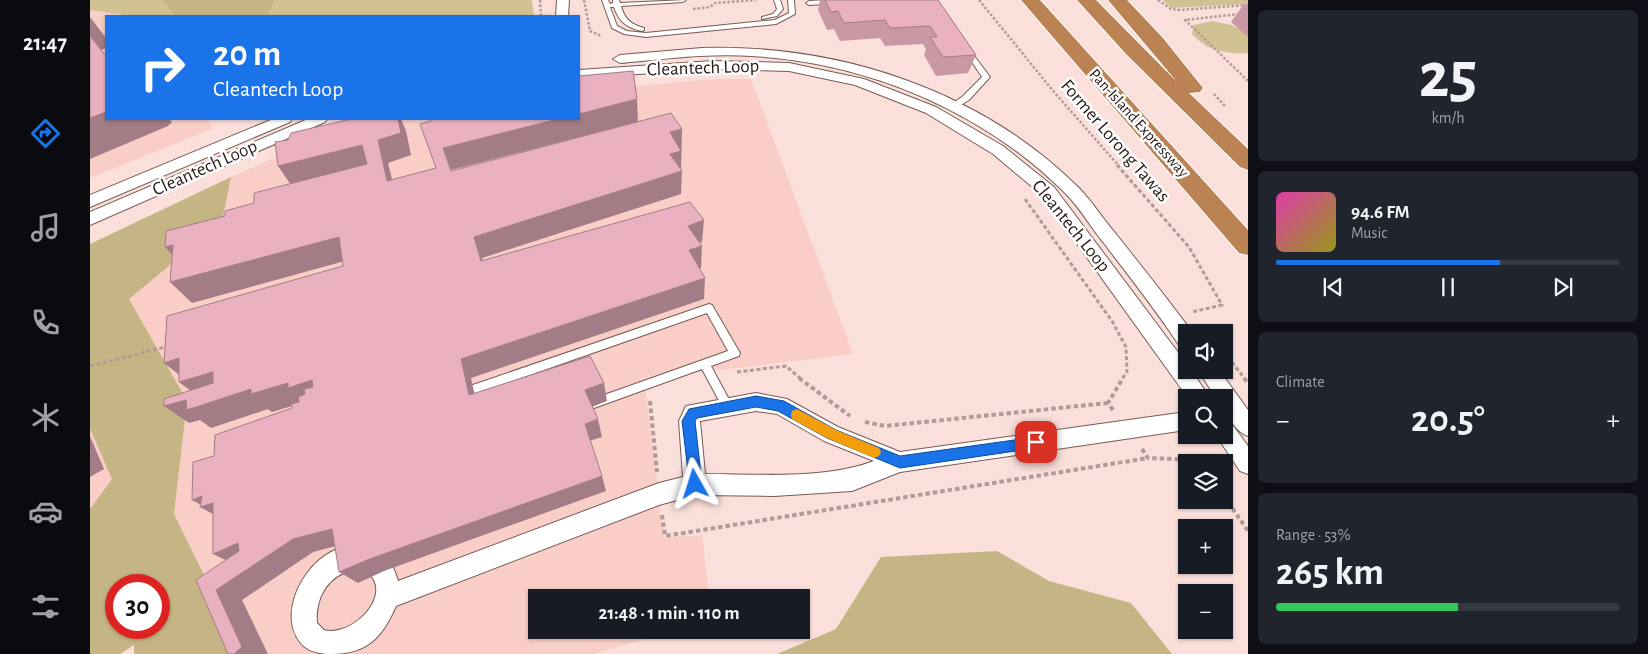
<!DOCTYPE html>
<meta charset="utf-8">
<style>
:root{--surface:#171b24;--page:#20242c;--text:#f1f3f6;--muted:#9ea1a6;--line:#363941;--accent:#1a73e8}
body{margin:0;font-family:"Alegreya Sans",sans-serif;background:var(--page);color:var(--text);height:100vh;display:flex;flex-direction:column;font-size:19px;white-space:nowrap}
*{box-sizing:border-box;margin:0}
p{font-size:16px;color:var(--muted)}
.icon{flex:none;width:28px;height:28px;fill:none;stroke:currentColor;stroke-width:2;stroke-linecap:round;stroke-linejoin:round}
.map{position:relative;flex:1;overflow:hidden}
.details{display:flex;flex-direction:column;gap:10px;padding:10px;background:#0d0f14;width:400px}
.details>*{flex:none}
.top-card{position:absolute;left:15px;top:15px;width:475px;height:105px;border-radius:0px;box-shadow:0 1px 4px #0004;background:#1a73e8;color:#fff;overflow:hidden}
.buttons{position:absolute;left:1088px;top:324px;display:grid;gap:10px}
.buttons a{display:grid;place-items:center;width:55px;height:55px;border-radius:0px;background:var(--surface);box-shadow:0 1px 4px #0004;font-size:25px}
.speed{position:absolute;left:15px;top:574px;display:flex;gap:10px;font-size:25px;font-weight:700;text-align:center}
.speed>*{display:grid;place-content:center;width:65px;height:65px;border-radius:50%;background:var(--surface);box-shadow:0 1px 4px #0004;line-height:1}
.speed .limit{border:8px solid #d22;background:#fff;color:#111}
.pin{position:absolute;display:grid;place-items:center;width:42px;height:42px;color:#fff;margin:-21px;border-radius:10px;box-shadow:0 2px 8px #0006}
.me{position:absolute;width:55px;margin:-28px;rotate:354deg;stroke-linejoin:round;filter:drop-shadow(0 0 4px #0008)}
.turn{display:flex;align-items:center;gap:18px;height:105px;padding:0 25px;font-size:22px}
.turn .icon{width:65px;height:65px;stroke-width:2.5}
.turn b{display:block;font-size:35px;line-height:42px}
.big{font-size:38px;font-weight:600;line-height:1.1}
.details .widget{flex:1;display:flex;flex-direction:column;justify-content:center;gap:8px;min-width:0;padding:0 18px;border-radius:8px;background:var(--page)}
.details .dial{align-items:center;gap:0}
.dial b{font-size:65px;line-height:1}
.song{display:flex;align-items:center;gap:15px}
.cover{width:60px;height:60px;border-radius:8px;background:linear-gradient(135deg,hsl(320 70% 55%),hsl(60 70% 35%))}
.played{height:5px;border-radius:2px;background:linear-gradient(90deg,var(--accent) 65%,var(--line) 65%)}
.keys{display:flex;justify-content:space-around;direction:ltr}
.heat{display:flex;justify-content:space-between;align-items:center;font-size:28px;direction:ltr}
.charge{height:8px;border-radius:4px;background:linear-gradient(90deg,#34c759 53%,var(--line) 0)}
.trip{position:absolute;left:438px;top:589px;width:282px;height:50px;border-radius:0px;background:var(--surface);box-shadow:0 1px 4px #0004;font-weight:600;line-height:50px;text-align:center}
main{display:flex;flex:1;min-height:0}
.tabs{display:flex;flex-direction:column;width:90px;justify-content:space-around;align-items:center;background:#090b0e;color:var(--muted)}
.tabs .icon{width:35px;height:35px}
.tabs .on{color:var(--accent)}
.tabs b{font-size:22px;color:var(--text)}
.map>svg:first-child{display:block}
.built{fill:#f8cec6}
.green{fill:#d2c293}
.forest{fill:#c6b584;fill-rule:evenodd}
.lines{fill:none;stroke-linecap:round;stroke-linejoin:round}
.service-casing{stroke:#775b55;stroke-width:2}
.minor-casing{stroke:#775b55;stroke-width:2}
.motorway-casing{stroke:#fff;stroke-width:2}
.path-far2{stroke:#b29b97;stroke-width:2.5;stroke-dasharray:2.5 2;stroke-linecap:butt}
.path-far1{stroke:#b29b97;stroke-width:3;stroke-dasharray:4 2.5;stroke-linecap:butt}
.path{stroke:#b29b97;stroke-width:4;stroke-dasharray:4.5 3;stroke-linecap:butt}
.service{fill:#fff;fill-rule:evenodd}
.minor{fill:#fff;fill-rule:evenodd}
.motorway{fill:#bb8354;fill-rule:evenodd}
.wall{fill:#c898a5}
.shaded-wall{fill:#a37c86}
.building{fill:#e9b1c0;stroke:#a37c86}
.route{fill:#1a73e8;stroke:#114b97}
.slow{fill:#f59e0b}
.labels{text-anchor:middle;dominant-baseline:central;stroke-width:5;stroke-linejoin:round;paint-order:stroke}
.far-street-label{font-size:16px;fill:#261a18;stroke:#fff}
.street-label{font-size:19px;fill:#261a18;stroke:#fff}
</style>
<main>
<nav class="tabs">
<b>21:47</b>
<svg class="icon on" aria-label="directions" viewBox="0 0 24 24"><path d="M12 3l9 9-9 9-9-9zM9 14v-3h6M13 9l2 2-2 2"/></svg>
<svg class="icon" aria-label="music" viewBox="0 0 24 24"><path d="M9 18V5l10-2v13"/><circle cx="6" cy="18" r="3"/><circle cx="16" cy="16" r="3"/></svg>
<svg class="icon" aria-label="phone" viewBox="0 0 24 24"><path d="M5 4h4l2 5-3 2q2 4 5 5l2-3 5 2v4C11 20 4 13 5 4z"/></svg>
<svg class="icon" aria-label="climate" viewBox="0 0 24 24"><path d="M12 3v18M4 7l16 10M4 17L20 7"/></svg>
<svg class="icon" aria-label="car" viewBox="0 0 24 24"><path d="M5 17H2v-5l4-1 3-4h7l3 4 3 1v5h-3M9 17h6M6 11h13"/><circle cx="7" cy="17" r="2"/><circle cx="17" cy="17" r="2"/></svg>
<svg class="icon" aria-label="filters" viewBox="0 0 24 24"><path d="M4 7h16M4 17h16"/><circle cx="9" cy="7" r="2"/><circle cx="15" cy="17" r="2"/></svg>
</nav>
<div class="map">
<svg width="1158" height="654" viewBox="0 0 1158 654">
<rect width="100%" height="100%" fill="#fbdfda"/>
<path class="built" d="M0 10 30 14 33 16H16V119H117L124 128 0 178Z
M625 79H661L763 354 554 379 574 538 612 535 619 597 446 598V630H585L503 654H153L84 514 96 400 0 354 39 298 132 222 141 177 225 140 288 119H489V91Z
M0 429 22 479 0 509Z"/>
<path class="green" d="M0 0H71L85 16H33L30 14 0 10Z
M185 0H442L444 16H178Z
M1073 0H1158V4L1081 8Z
M1122 21 1141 25 1158 32V53C1138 55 1115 50 1102 34L1104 25Z"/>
<path class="forest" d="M71 0H185L178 16H85Z
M141 177 132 222 39 299 97 401 84 514 153 654H44V645L30 654H0V509L22 479 0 429V244ZM26 585H69V628H26Z
M907 551 959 581 1041 603 1082 654H687L746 629 791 557Z"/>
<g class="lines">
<defs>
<path id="service" d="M512 0H518L520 4 523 3V0H529L530 3 596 0 593 2 531 6C535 20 541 24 554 28V30L552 31C537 28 529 22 524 7H520L527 26 537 31 556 33 685 20 699 13 698 0H704L705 14 686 24 556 37 534 34 522 28Z
M684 0H690L693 9 687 16 672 19V17L683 14 687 9Z
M737 0H771L768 2 719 5 716 3 719 1Z
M877 48 879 49 900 77 879 100 864 109H861V105L873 96 892 77 874 50Z
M619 304 622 305 650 353 649 356 621 366 643 407 642 410 638 412 634 410 612 369 504 408 500 406 499 403 500 400 638 351 617 313 371 399 367 397 366 394 367 391 371 389Z"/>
<path id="minor" d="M467 0H479L478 16H466Z
M612 48C749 44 890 90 988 187 1002 201 1013 219 1026 234 1052 267 1078 299 1102 332H1096V347L1089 345C1065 309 1039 276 1013 242 1000 226 990 208 976 194 893 111 779 63 662 56 618 53 574 59 530 63L523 59 530 55Z
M623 61 699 63 774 79 846 107 913 146 964 187 1096 363V370H1101L1120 398H1098L952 195 903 154 836 113 765 85 699 71 623 69 489 78V70Z
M183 119H202L200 122 0 207V195Z
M218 119H237L235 122 0 225V212Z
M1108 370H1129L1158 410V436C1144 431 1134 412 1134 398H1126Z
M666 393 697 399 748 427 810 452 1096 412V430L810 472 762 491 684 496 605 495 569 505 306 606C292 638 277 654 241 654 230 654 217 652 210 642 184 609 223 545 264 546 268 547 274 549 279 550 295 553 304 565 308 581L569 483 593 477 589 421 596 406ZM666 411 687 414 734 441 784 461C734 480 668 474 615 474L610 421ZM263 570C270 571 280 572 284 580 296 604 258 637 234 630L227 623C225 598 238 575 263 570Z
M1134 420 1141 423 1158 446V474L1150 471 1126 435H1134Z"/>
<path id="motorway" d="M931 0H950L1158 230V255L1149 253Z
M987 0H1006L1088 83 1018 0H1037L1073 38 1113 88 1110 92 1099 93 1158 149V170L1150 167 1036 54Z"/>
</defs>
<use href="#service" class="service-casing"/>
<use href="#minor" class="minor-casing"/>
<use href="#motorway" class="motorway-casing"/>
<path class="path-far2" d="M450 0 451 16
M494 0 500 31 511 36
M889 0 964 92 1029 166
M1068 0 1081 9 1090 10 1158 5
M603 9 620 7 625 3 666 0
M1158 13 1095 20 1158 81
M1124 94 1135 106"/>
<path class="path-far1" d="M1027 165 1099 247 1132 305 1102 312
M935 199 1022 321 1036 347 1037 372 1032 379
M1113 325 1119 332
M1134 352 1155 379
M0 366 79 346
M647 372 696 366 711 379"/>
<path class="path" d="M709 378 760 416
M1154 378 1158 383
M560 401 567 472
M1023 410 1018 403 1033 378
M775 422 795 426 1018 403
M1052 449 1058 458 1088 459 1096 464
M1134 496 1158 531
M572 515 575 536 1058 458"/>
<use href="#service" class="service"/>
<use href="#minor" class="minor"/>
<use href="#motorway" class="motorway"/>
</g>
<path class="wall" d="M730 0H848L886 55 878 73 846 76 834 55 836 49 833 44 795 46 790 38 750 41 744 29 737 30 728 10Z
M1154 4H1158V36H1157L1141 22Z"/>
<path class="shaded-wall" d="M0 17 16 38V48L11 50 0 36Z
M547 99 548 122 361 170 353 148 468 119H489V114Z
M16 112V119H79L82 122 78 126 0 159V118Z
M308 119H311L316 131 321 155 298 163 308 203 297 181 288 140Z
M592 129 591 172 592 171 591 194 392 258 399 282 391 261 384 237 580 132Z
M272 145 283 168 203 188 188 166Z
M614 220 612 242 597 248 598 226Z
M249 237 262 259 102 303 80 282Z
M83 245 96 269 75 247Z
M612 246 611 268 598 272 599 250Z
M615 278 614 299 381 378 389 414 379 395 371 359Z
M89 358 123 372 145 391 113 400 89 382 96 380 74 363Z
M222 380 239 399 212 403 182 412 178 409 121 428 110 420 99 423 74 406 96 400 198 383Z
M514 383 517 401 499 408 495 390Z
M508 419 512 437 499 441 495 424Z
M0 436 14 469 0 477Z
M512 476 516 491 294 571 268 583 249 572 277 560Z
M112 496 147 517 136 521 110 507 113 506 102 500Z
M242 529 261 542 223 552 152 600 178 654H144L126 590 203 539Z
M148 543 172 556 148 566 123 554Z"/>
<path class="building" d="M735 0H848L886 55 853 57 840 37H847L840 26 800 28 795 20 754 23 748 11 741 12Z
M0 36 16 56V112L0 118Z
M543 71 547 99 489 114V76Z
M581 113 592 129 580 132 591 151 580 154 592 171 384 237 391 261 600 202 614 220 598 226 612 246 599 250 615 278 371 359 379 395 500 356 514 383 495 390 508 419 495 424 512 476 277 560 249 572 242 529 203 539 126 590 152 647 144 654H138L106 580 149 551 148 543 123 554V503L110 507 112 496 102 500 103 462 124 456 125 435 202 408 201 404 209 402 208 397 215 394 214 389 223 387 222 380 198 388V383L161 394V389L97 410 96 400 74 406V399L123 383V372L89 382V358L74 363 77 316 253 266 249 237 80 282 83 245 75 247 76 231 135 216V211L164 203V193L277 164 272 145 188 166 185 142 198 140 201 133 261 119H308L311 133 288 140 297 181 346 168 330 124 341 121 340 119H468L353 148 361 171Z"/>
<path class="route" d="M666 396 694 401 746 430 810 456 946 437 951 438 953 442 951 447 946 448 810 468 737 438 688 411 666 407 607 418 605 421 612 484 610 488 605 490 600 488 592 421 599 409Z"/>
<path class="slow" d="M707 409 746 430 789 448 791 452 789 456 784 458 737 438 702 419 701 415 702 411Z"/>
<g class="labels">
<g class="far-street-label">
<text transform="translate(1049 123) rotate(48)">Pan-Island Expressway</text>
</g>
<g class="street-label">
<text transform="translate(613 68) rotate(-2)">Cleantech Loop</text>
<text transform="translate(1025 141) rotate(49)">Former Lorong Tawas</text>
<text transform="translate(115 168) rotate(-24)">Cleantech Loop</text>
<text transform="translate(981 226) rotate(51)">Cleantech Loop</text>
</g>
</g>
</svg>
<div class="buttons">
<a><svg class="icon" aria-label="sound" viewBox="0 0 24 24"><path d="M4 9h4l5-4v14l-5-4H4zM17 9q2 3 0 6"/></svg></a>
<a><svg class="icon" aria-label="search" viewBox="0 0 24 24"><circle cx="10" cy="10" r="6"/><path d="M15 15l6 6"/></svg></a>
<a><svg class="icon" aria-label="layers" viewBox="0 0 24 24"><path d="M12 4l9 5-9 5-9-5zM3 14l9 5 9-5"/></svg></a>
<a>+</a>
<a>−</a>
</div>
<div class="speed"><div class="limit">30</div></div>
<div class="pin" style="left:946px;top:442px;background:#d93025"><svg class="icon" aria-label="arrive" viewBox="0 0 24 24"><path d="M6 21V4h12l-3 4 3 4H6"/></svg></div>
<svg class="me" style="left:605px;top:484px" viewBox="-20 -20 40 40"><path d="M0-17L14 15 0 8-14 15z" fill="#1a73e8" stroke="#fff" stroke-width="4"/></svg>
<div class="trip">21:48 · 1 min · 110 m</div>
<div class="top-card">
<div class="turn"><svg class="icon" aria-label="right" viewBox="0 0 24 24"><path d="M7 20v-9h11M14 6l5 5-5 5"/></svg><div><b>20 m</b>Cleantech Loop</div></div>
</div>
</div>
<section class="details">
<div class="widget dial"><b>25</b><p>km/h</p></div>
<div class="widget">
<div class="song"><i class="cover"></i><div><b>94.6 FM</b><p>Music</p></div></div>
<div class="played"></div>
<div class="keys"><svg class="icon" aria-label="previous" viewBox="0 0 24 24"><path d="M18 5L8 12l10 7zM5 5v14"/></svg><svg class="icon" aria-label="pause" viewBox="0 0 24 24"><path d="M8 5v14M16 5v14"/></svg><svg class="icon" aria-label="next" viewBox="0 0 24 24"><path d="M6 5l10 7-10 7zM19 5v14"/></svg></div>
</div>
<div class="widget"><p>Climate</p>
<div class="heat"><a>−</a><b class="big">20.5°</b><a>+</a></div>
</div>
<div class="widget"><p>Range · 53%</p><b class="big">265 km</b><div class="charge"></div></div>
</section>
</main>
